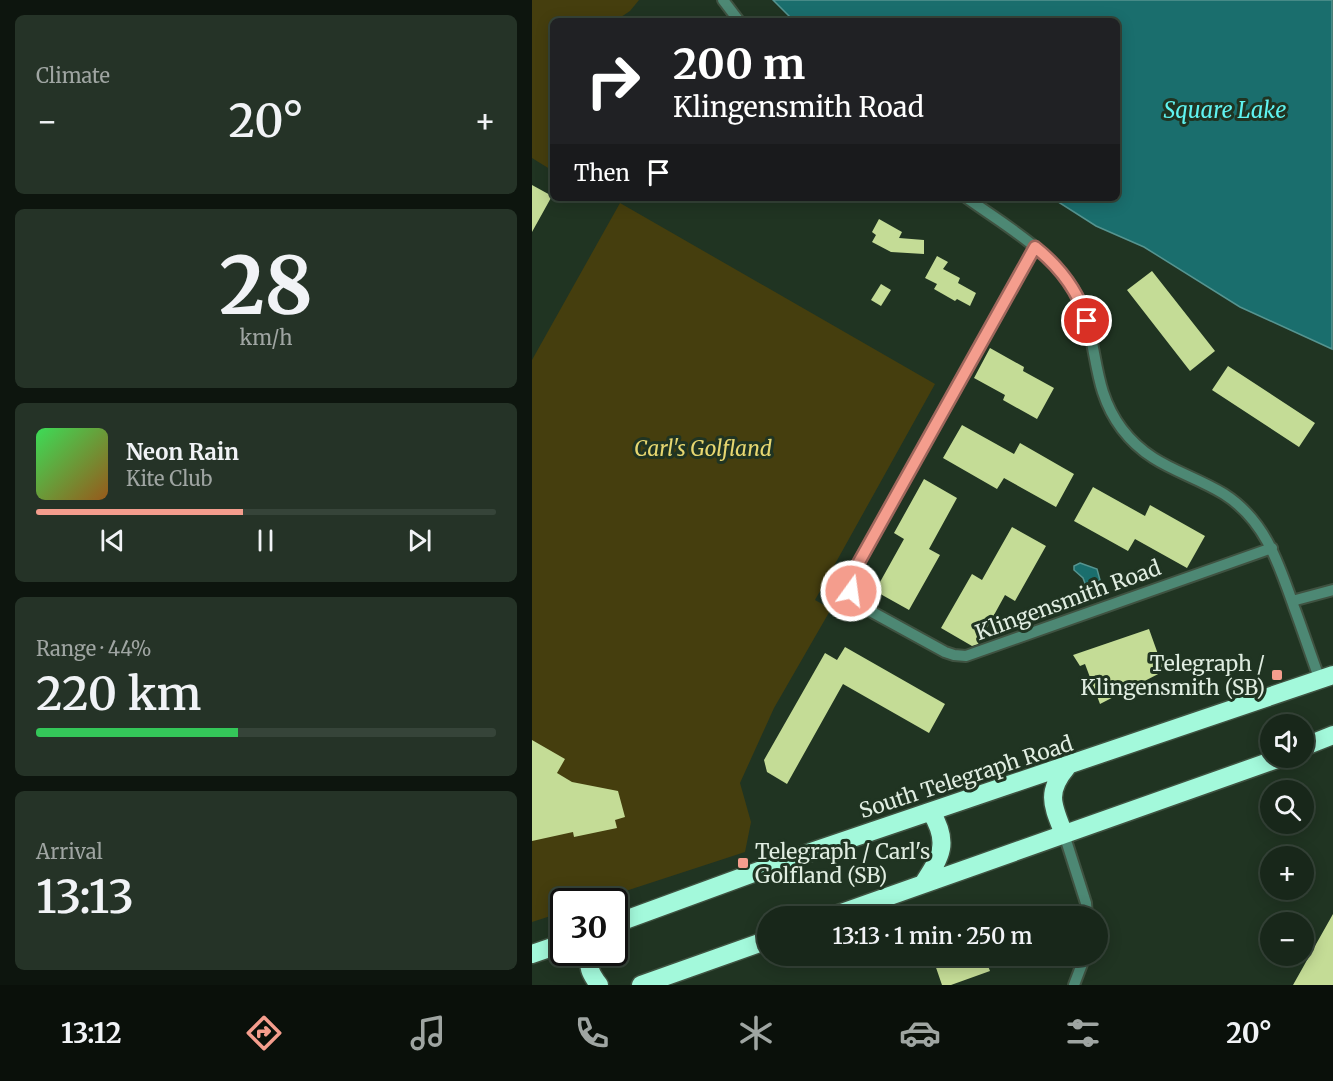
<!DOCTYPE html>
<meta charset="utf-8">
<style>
:root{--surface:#18271a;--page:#253327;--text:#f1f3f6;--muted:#9fa5a2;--line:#364439;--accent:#f49d8d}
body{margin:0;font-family:Merriweather,serif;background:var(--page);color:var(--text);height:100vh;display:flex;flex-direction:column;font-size:22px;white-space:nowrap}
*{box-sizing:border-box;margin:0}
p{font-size:20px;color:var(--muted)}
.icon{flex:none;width:33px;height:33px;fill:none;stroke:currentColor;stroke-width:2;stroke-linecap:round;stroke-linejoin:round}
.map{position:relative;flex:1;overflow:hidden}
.side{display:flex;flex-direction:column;gap:15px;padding:15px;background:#0d150e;width:532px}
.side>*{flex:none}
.banner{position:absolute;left:18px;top:18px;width:570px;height:183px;border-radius:9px;box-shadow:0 3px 15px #0003,0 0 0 2px var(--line);background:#202124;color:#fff;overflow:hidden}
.buttons{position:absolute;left:728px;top:714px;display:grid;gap:12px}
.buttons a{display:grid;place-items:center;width:54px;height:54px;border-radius:50%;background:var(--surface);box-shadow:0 3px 15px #0003,0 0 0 2px var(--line);font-size:30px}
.speed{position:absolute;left:18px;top:888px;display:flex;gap:12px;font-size:30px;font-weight:700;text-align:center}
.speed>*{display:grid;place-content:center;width:78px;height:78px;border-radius:50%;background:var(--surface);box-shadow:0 3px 15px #0003,0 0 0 2px var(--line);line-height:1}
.speed .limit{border:3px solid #111;border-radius:9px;background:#fff;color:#111}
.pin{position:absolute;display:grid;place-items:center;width:51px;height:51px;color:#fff;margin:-26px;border:3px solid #fff;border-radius:50%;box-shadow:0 2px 6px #0007}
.me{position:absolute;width:66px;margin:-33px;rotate:14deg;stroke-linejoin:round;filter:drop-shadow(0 0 4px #0008)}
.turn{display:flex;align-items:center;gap:21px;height:126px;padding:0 24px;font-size:27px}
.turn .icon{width:78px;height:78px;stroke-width:2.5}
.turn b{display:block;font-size:42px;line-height:51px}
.then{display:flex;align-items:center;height:57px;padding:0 24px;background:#0003;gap:12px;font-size:22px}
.big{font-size:45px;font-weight:600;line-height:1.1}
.side .tile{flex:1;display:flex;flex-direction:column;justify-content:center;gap:9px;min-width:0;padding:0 21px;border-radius:9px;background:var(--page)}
.side .dial{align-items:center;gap:0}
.dial b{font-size:78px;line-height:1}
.song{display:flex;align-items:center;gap:18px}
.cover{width:72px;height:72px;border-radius:9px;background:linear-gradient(135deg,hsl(130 70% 55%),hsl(30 70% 35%))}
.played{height:6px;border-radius:3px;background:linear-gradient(90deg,var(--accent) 45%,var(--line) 45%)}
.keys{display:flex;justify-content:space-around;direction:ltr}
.heat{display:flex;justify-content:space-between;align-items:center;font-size:33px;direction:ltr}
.charge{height:9px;border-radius:4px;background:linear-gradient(90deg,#34c759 44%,var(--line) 0)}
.trip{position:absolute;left:225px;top:906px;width:351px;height:60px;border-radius:30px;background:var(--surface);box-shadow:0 3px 15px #0003,0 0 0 2px var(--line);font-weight:600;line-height:60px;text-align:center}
.tab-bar{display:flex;height:96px;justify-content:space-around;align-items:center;background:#0a100a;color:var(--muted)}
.tab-bar .icon{width:42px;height:42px}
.tab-bar .on{color:var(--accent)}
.tab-bar b{font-size:27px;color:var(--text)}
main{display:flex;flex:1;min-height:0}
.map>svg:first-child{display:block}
.green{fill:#453e0e}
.water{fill:#1a6e6d;stroke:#559490;stroke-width:1.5}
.building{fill:#c4dc96}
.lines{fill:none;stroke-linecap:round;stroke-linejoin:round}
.street-casing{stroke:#3f5241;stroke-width:14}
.highway-casing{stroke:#3f5241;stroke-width:21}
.street{stroke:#4d8874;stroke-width:10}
.highway{stroke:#a3f9db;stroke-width:18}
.route-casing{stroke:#9f665c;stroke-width:15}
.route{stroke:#f49d8d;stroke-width:10}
.poi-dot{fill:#f49d8d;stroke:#203422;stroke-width:2}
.labels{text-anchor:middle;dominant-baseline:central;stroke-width:6;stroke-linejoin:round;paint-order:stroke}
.park-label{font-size:21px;font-style:italic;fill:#e7d770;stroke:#203422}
.street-label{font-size:21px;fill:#e0ede1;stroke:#203422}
.poi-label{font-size:21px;fill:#e0ede1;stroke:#203422;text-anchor:end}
.water-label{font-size:22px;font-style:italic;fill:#5ff3f0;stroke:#203422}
</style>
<main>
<section class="side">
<div class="tile"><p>Climate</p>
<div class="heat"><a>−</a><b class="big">20°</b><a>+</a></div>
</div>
<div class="tile dial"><b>28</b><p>km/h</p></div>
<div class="tile">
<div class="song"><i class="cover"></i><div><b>Neon Rain</b><p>Kite Club</p></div></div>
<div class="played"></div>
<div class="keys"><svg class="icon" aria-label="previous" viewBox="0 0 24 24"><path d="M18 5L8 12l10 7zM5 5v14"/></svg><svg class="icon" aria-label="pause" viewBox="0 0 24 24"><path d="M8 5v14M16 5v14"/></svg><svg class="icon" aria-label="next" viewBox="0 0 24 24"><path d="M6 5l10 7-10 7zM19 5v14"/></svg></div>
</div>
<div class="tile"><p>Range · 44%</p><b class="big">220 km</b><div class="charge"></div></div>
<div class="tile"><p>Arrival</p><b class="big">13:13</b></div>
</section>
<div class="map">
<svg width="801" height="985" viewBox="0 0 801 985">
<rect width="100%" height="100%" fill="#203422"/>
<path class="green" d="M0 0H107L98 11 83 21H21V171L0 158Z
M88 203 403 384 283 600 299 609 242 708 208 783 219 822 213 852 63 901 32 902 31 912 0 922V360Z"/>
<path class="water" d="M241 0H800V349L708 307 612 247 564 226 520 198H585V21H262Z
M548 563 565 569 568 580 554 586 551 578 542 570V566Z"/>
<path class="building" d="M0 185 20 196 0 232Z
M347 219 370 232 367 238 392 240V254L359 252 340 242 344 235 340 232Z
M405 256 416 262 411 269 428 278 426 283 444 293 438 306 425 299 423 301 402 289 405 284 393 278Z
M620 271 683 351 658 371 595 290Z
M349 284 359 290 349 306 339 300Z
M458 348 492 367 491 371 522 388 505 419 471 400 473 395 442 378Z
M696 366 783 423 767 447 680 390Z
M430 425 482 454 488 443 542 474 524 507 472 478 465 489 411 458Z
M392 479 425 498 397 549 408 555 377 610 343 591 372 539 362 533Z
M561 487 613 516 618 505 673 536 655 568 603 539 596 551 542 521Z
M480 527 514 546 483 601 473 595 446 644 440 646 409 628 440 574 450 580Z
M617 629 632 671 568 704 553 664 548 666 541 655Z
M313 647 413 704 397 733 311 684 255 784 235 772 232 760 293 653 305 660Z
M0 740 33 759 25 773 40 782 86 791 93 817 83 820 85 828 42 837 41 832 0 841Z
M801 914V985H761Z
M400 956H452L458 971 419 985H410Z"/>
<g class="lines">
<defs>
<path id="street" d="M191 0 207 21
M435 198C479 230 535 259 553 314 566 355 562 392 590 429 619 467 654 471 692 494 733 520 747 564 762 607 771 631 779 656 788 680
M503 247 322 571C316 585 318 599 331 607L413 652 422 655 434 656 740 548
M760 601 801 590
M532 834 554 903 555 916
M542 985 553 956"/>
<path id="highway" d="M771 747 801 735
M532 834C521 806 513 793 535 767
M391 884C409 856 418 843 399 812
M301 916 748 758
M82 924 279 852 801 675
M59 952C55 967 58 973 67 985
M0 954 32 943
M109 985 236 940"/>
</defs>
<use href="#street" class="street-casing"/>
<use href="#highway" class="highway-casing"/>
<use href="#street" class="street"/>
<use href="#highway" class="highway"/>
</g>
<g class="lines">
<defs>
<path id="route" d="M319 591V580L322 571 503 247C528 267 546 290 555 321"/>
</defs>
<use href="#route" class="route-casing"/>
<use href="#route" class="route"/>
</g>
<g class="poi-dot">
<rect x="739" y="669" width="12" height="12" rx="3"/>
<rect x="205" y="857" width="12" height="12" rx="3"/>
</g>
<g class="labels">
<g class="park-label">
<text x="171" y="448">Carl's Golfland</text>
</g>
<g class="street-label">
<text transform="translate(536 600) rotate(-20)">Klingensmith Road</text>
<text transform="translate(434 777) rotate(-18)">South Telegraph Road</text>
</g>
<g class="poi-label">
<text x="733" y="663">Telegraph /<tspan x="733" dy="24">Klingensmith (SB)</tspan></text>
<text x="223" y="851" text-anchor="start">Telegraph / Carl's<tspan x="223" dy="24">Golfland (SB)</tspan></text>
</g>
<g class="water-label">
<text x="693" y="110">Square Lake</text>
</g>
</g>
</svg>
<div class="buttons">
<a><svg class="icon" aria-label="sound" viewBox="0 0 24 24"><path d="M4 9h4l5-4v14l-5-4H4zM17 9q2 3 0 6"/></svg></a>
<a><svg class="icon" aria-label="search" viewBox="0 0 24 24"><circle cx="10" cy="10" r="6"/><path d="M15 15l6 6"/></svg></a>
<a>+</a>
<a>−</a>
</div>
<div class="speed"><div class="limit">30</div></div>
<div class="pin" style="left:555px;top:321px;background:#d93025"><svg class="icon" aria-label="arrive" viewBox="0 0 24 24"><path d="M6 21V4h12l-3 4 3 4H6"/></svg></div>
<svg class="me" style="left:319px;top:591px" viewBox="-20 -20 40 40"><circle r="17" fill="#f49d8d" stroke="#fff" stroke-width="3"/><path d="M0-11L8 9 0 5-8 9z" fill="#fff"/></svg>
<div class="trip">13:13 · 1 min · 250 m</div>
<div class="banner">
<div class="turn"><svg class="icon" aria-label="right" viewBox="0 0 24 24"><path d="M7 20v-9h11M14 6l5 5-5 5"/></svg><div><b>200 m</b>Klingensmith Road</div></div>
<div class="then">Then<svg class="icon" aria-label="arrive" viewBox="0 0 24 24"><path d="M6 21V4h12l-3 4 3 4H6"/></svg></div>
</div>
</div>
</main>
<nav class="tab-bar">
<b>13:12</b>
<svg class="icon on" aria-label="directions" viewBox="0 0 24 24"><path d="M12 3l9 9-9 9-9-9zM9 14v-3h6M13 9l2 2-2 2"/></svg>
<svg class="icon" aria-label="music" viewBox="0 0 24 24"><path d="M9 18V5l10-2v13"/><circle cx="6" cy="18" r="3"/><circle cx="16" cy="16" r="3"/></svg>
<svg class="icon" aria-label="phone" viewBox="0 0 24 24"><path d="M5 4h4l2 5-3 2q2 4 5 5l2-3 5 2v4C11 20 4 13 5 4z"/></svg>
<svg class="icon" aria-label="climate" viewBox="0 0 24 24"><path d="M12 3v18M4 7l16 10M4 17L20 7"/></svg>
<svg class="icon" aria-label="car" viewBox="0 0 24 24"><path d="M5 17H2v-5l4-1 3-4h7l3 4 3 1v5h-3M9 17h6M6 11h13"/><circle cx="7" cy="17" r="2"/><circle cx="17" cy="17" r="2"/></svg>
<svg class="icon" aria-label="filters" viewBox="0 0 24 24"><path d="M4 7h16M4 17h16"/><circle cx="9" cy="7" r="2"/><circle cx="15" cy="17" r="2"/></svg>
<b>20°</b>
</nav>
